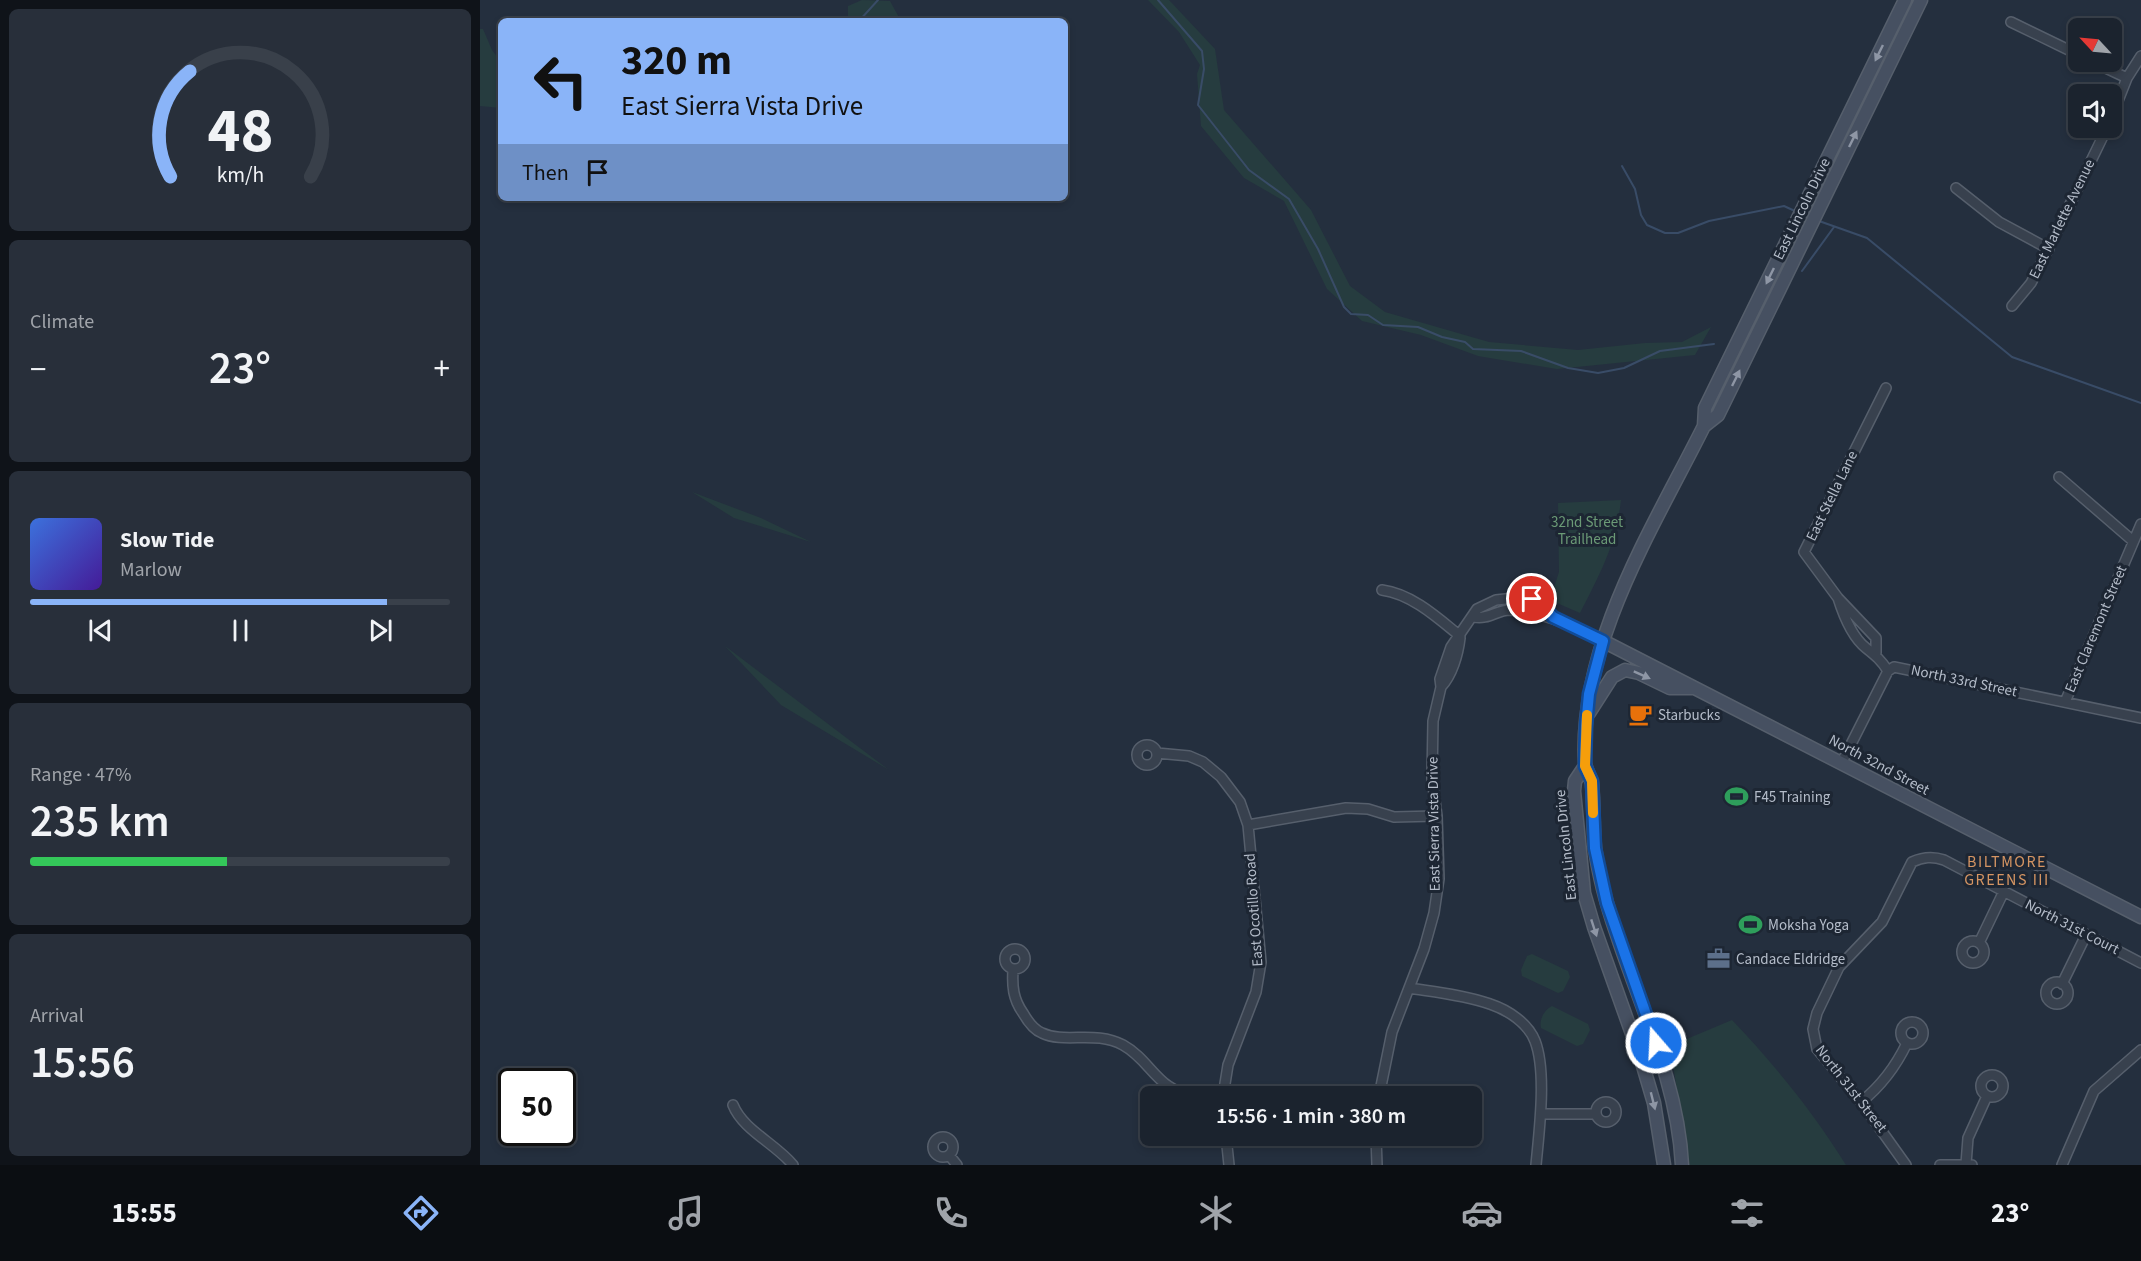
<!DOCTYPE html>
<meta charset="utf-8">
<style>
:root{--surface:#1b232e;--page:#282f3a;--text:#f1f3f6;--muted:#a0a4aa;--line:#39404a;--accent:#8ab4f8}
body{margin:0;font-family:"Source Sans 3",sans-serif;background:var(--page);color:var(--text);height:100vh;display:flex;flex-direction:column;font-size:22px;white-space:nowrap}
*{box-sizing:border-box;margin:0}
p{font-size:20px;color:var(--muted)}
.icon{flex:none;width:33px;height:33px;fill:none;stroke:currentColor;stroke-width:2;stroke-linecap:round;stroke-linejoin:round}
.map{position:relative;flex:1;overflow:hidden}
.panel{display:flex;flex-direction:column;gap:9px;padding:9px;background:#0f1319;width:480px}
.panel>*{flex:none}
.banner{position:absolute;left:18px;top:18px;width:570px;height:183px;border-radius:9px;box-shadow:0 3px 9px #0003,0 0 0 2px var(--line);background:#8ab4f8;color:#111;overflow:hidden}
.needle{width:39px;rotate:296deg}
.buttons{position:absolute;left:1588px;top:18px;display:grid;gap:12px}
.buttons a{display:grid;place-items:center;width:54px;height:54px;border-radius:9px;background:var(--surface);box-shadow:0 3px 9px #0003,0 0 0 2px var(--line);font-size:30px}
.speed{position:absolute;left:18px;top:1068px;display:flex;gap:12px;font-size:30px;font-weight:700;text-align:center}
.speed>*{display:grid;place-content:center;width:78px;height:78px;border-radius:50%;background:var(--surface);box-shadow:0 3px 9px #0003,0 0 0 2px var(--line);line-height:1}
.speed .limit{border:3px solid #111;border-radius:9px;background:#fff;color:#111}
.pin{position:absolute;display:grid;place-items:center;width:51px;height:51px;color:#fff;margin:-26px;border:3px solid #fff;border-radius:50%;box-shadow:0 2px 6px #0007}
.me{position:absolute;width:66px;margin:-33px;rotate:341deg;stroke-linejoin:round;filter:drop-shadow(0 0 4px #0008)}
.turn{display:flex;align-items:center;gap:21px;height:126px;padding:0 24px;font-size:27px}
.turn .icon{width:78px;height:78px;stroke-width:2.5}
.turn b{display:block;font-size:42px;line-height:51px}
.then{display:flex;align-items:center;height:57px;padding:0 24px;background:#0003;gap:12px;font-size:22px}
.big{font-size:45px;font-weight:600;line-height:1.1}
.panel .card{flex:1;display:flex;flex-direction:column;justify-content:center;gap:9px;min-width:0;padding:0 21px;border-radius:9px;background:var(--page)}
.panel .dial{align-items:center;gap:0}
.dial svg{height:156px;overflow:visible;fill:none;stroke:var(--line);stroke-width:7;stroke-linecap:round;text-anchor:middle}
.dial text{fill:var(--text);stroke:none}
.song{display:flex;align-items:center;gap:18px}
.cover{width:72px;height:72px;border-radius:9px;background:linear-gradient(135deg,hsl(220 70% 55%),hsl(260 70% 35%))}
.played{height:6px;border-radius:3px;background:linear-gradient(90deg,var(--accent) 85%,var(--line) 85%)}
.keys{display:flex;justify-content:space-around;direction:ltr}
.heat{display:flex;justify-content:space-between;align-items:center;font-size:33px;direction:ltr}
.charge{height:9px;border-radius:4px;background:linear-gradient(90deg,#34c759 47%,var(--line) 0)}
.trip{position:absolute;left:660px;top:1086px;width:342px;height:60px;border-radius:9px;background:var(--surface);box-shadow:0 3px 9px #0003,0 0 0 2px var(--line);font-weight:600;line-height:60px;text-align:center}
.dock{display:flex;height:96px;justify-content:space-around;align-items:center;background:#0b0e12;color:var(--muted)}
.dock .icon{width:42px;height:42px}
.dock .current{color:var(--accent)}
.dock b{font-size:27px;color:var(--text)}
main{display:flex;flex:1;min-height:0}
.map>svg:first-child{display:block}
.green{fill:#263c3f}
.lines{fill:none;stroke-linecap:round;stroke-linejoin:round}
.stream{stroke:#394c67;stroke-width:2}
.minor-casing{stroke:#565f6c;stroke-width:12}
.secondary-casing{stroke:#565f6c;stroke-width:15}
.minor{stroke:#38414e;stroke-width:9}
.secondary{stroke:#465061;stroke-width:12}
.oneway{fill:#8e96a5}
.route-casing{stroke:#114b97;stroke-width:15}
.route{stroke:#1a73e8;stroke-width:10}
.slow{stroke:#f59e0b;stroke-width:10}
.labels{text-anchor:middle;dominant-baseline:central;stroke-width:6;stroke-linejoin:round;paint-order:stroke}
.street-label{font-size:15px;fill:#b4bcc9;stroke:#1d2633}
.park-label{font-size:15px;fill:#6b9a76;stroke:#1d2633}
.poi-label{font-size:15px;fill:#b4bcc9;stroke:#1d2633;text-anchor:start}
.neighbourhood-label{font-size:16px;letter-spacing:1.5px;fill:#d59563;stroke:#1d2633}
</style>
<main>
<section class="panel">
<div class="card dial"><svg viewBox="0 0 100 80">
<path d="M14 69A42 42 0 1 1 86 69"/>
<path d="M14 69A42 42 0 0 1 24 15" stroke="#8ab4f8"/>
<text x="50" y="56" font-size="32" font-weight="700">48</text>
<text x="50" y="72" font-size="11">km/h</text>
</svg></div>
<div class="card"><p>Climate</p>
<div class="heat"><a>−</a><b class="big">23°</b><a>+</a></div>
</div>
<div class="card">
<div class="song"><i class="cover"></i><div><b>Slow Tide</b><p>Marlow</p></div></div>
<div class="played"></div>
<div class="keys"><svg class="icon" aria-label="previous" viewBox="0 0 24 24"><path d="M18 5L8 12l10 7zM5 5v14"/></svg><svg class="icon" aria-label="pause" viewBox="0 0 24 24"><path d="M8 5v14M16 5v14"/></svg><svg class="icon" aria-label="next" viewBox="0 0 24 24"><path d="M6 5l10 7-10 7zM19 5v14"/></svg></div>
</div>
<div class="card"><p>Range · 47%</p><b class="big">235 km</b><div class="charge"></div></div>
<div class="card"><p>Arrival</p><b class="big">15:56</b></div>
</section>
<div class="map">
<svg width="1661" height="1165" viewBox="0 0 1661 1165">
<rect width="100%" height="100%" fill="#242f3e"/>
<path class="green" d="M382 0 410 1 421 21H368V6Z
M668 0H689L735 49 744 110 831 210 870 286 905 312 1009 342 1098 350 1165 343 1202 342 1231 327 1215 355 1077 369 998 356 941 335 882 321 847 289 804 201 764 178 721 126 717 74 720 65 699 32Z
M0 29H3L12 50 21 62V108L0 106Z
M212 492 281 518 331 542 254 518Z
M1141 500C1136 545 1120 574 1100 613L1070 600 1079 572 1078 503Z
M245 646 409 770 301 705Z
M1052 954 1088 971 1090 977 1083 991 1078 993 1042 976 1041 970 1047 956Z
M1072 1006 1108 1024 1110 1030 1103 1044 1097 1046 1061 1028C1059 1020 1064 1010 1072 1006Z
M1252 1020C1294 1064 1334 1113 1366 1165H1209L1190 1046Z"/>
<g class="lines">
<path class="stream" d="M678 0 722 51 724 69 718 105 769 170 809 199 838 249 864 307 871 314 888 315 903 325 938 327 962 337 985 342 993 349 1041 351 1088 368 1118 373 1144 368 1180 351 1234 344
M379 21 398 0
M1142 166 1155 189 1161 215 1167 225 1185 233H1198L1229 221 1304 206 1317 212
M1339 221 1387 238 1532 357 1661 403
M1322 271 1354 227"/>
<defs>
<path id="minor" d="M1531 22 1599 55
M1613 62 1647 78
M1632 116 1647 78 1661 56
M1476 188 1519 222 1569 249
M1532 306 1551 283 1562 262 1627 128
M1579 477 1653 541
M902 590C932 594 958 618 980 636
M1358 598C1363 614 1372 637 1386 648 1396 656 1401 660 1408 671
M994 617C1008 620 1017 610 1030 610 1065 612 1091 626 1123 641
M1396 653V638L1358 598 1324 552 1406 388
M961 687C972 675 978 655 980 638
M1585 702 1661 524
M657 755a10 10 0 1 1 20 0a10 10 0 1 1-20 0Z
M677 753 709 756 723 762 741 777 760 802 768 825 781 962 776 992 748 1065 743 1096
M1362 762 1408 671 1414 667 1661 718
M768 825 866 808 888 809 914 817 957 816
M1482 952a11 11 0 1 1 22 0a11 11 0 1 1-22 0Z
M1499 943 1524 891
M525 959a10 10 0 1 1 20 0a10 10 0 1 1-20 0Z
M533 970C532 986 533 999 543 1013 547 1020 554 1030 562 1033 585 1044 615 1030 643 1045 672 1061 677 1092 716 1096
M1566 993a11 11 0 1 1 22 0a11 11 0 1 1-22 0Z
M1582 984 1606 935
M929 988C955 992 985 995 1010 1004 1028 1010 1048 1023 1055 1041 1067 1072 1059 1132 1056 1165
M1421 1033a11 11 0 1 1 22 0a11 11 0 1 1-22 0Z
M1501 1086a11 11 0 1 1 22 0a11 11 0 1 1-22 0Z
M899 1096 912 1032 944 949 954 913 959 879 957 816 952 778 953 721 961 687 960 679 971 647 997 609 1016 600 1044 597 1060 602 1073 617
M1116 1112a10 10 0 1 1 20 0a10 10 0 1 1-20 0Z
M1381 1102C1401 1086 1416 1066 1427 1043
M253 1105C263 1130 296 1144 313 1165
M1061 1114H1116
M746 1136 749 1165
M896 1136 897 1165
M453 1147a10 10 0 1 1 20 0a10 10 0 1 1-20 0Z
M469 1155 477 1165
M1486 1164 1488 1138 1507 1096
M1426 1165 1381 1102 1337 1049 1333 1029 1337 1013 1359 967 1402 922 1432 862C1443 857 1452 856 1464 860L1661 963
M1460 1165H1492
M1582 1165 1614 1091 1661 1050"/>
<path id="secondary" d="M1224 426 1238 415 1441 0
M1123 641 1661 917
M1109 713 1132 677 1145 670 1159 673 1190 688H1213
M1105 766 1095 781 1094 791 1104 893 1114 927 1161 1059 1174 1103 1184 1165
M1202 1165C1198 1084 1162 1011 1137 935 1127 906 1119 878 1115 848 1113 827 1114 805 1112 784 1111 777 1106 771 1105 763 1099 643 1172 530 1224 426L1225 408 1425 0"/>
</defs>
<use href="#minor" class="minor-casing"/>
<use href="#secondary" class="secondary-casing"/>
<use href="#minor" class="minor"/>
<use href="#secondary" class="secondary"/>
</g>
<defs><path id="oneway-solid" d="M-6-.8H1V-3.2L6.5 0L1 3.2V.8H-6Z" transform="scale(1.5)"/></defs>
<g class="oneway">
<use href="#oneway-solid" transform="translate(1399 53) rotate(116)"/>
<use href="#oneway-solid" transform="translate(1373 139) rotate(-64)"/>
<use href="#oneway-solid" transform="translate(1290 276) rotate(116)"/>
<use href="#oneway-solid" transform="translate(1256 378) rotate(-64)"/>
<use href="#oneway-solid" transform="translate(1162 675) rotate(24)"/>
<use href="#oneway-solid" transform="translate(1114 928) rotate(72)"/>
<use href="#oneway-solid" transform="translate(1173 1101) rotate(76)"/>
</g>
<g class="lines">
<defs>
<path id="route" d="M1052 599 1060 602 1073 617 1123 641 1109 694 1106 726 1105 766 1112 781 1115 848 1127 903 1176 1043"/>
</defs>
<use href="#route" class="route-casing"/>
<use href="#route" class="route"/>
<path class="slow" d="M1107 715 1105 766 1112 781 1113 813"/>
</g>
<defs>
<symbol id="cafe-bare" viewBox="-9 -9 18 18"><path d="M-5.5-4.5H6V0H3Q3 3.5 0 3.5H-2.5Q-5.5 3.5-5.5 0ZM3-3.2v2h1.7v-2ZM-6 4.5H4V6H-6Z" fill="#e8710a" stroke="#1d2633" stroke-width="2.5" paint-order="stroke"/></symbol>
<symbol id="stadium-bare" viewBox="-9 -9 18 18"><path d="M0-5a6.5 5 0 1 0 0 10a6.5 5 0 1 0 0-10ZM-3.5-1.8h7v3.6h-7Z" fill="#2e9e5b" stroke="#1d2633" stroke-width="2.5" paint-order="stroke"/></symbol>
<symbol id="office-bare" viewBox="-9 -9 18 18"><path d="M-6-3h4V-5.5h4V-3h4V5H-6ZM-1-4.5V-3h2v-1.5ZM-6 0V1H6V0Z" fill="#5c6f8a" stroke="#1d2633" stroke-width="2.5" paint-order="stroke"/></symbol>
</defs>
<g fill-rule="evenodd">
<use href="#cafe-bare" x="1144" y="698" width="33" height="33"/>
<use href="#stadium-bare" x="1240" y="780" width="33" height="33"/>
<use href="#stadium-bare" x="1254" y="908" width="33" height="33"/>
<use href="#office-bare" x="1222" y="942" width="33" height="33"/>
</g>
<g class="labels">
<g class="street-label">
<text transform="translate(1322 209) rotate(-64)">East Lincoln Drive</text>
<text transform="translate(1582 219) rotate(-64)">East Marlette Avenue</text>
<text transform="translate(1352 496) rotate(-64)">East Stella Lane</text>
<text transform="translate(1616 629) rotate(-67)">East Claremont Street</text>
<text transform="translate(1484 681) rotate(12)">North 33rd Street</text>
<text transform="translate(1399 765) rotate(28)">North 32nd Street</text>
<text transform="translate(954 824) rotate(-91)">East Sierra Vista Drive</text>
<text transform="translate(1086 845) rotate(-96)">East Lincoln Drive</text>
<text transform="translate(774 910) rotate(-94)">East Ocotillo Road</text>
<text transform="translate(1592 927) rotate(27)">North 31st Court</text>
<text transform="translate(1371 1089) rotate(52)">North 31st Street</text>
</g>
<g class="park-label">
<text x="1107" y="522">32nd Street<tspan x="1107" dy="17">Trailhead</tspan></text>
</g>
<g class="poi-label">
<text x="1178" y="715">Starbucks</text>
<text x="1274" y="797">F45 Training</text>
<text x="1288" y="925">Moksha Yoga</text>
<text x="1256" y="959">Candace Eldridge</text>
</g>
<g class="neighbourhood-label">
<text x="1527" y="862">BILTMORE<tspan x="1527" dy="18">GREENS III</tspan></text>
</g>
</g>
</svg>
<div class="buttons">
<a><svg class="needle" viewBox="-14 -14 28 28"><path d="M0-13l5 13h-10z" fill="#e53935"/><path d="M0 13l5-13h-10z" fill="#a0a4aa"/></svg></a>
<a><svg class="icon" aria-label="sound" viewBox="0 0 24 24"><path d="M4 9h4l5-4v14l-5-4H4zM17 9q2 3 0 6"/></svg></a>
</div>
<div class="speed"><div class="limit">50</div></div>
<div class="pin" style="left:1052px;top:599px;background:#d93025"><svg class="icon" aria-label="arrive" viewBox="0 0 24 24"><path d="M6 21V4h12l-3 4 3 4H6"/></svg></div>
<svg class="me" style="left:1176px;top:1043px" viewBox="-20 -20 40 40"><circle r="17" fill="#1a73e8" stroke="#fff" stroke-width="3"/><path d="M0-11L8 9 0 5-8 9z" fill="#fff"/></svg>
<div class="trip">15:56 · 1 min · 380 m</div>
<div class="banner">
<div class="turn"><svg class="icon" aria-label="left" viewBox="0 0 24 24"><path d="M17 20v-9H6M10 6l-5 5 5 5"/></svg><div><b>320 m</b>East Sierra Vista Drive</div></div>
<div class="then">Then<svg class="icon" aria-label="arrive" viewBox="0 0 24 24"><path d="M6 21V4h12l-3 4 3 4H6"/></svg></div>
</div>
</div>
</main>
<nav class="dock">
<b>15:55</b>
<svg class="icon current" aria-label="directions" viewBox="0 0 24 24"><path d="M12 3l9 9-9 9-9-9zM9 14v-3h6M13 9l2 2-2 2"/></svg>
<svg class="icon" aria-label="music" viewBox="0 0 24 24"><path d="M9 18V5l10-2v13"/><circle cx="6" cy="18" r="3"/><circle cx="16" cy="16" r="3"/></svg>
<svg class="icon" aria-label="phone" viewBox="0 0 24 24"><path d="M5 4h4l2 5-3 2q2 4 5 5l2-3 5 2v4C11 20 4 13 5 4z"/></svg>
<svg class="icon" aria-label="climate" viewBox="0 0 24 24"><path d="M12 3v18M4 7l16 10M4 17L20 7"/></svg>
<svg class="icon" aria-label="car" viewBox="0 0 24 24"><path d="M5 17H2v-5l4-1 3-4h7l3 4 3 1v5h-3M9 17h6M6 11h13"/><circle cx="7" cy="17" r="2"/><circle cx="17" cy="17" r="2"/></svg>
<svg class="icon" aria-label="filters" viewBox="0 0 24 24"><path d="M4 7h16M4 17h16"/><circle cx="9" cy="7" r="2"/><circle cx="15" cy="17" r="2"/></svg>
<b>23°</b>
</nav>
